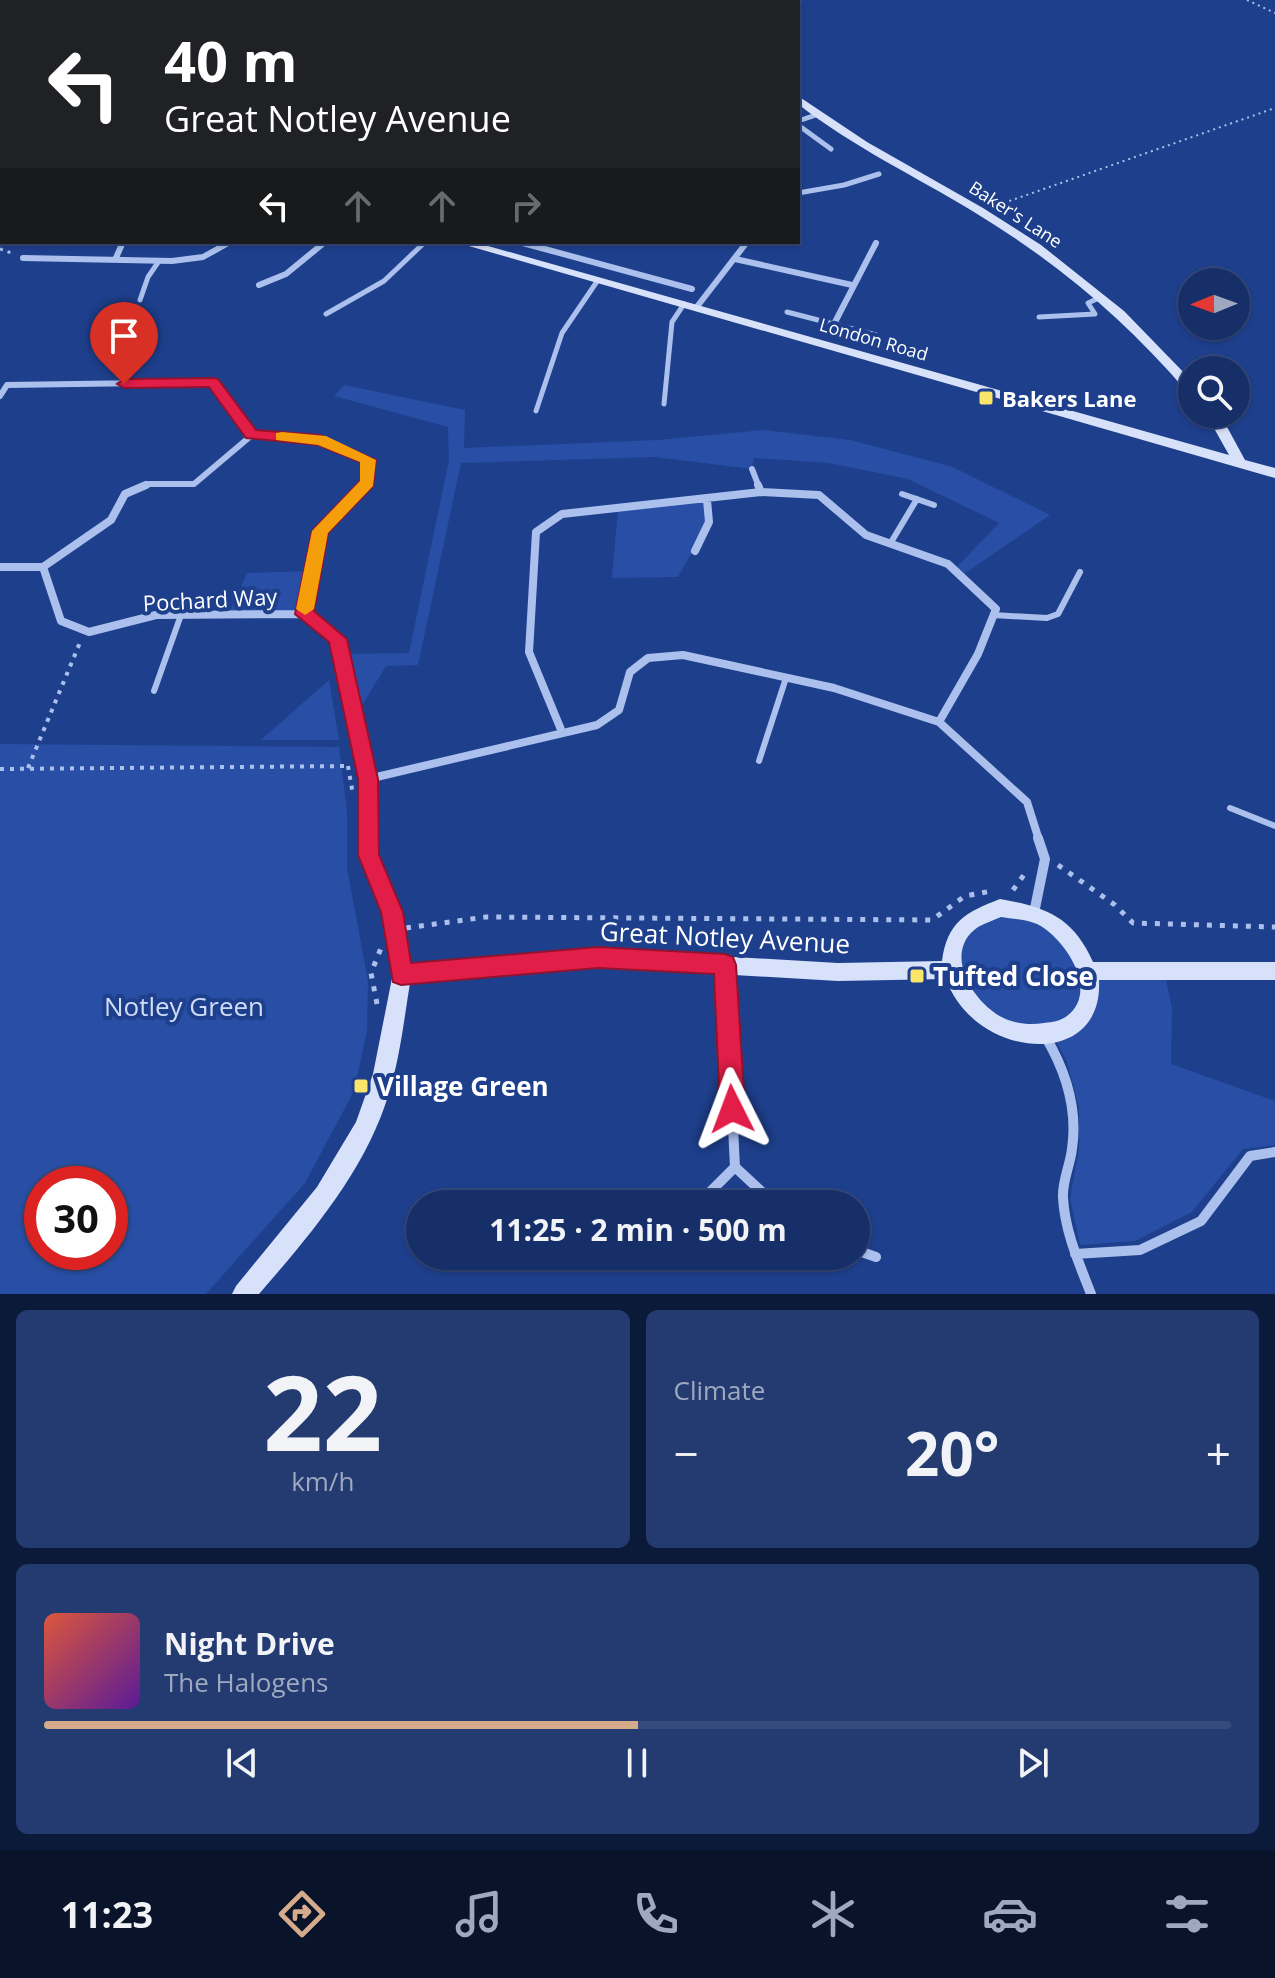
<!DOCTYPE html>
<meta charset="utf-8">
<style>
:root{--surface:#162f69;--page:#233b71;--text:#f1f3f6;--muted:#9ea9c0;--line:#354a7d;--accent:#d6ab8b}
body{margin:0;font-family:"Open Sans",sans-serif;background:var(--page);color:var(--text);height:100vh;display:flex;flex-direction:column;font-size:30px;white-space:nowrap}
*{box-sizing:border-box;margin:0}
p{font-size:26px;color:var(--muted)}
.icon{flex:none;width:44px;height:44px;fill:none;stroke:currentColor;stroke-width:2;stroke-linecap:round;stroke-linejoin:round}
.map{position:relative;height:1294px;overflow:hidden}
.sheet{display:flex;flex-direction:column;gap:16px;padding:16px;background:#0c1a3a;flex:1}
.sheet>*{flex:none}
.guide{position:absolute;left:0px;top:0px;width:800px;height:244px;box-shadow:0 2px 6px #0004,0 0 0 2px var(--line);background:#202124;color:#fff;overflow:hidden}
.needle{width:52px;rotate:269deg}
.buttons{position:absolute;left:1178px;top:268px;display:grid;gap:16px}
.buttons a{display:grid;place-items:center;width:72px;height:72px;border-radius:50%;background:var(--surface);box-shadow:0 2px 6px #0004,0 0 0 2px var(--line);font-size:40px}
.speed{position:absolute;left:24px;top:1166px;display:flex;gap:16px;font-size:40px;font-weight:700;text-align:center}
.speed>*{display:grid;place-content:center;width:104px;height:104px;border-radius:50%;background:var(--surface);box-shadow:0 2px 6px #0004,0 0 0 2px var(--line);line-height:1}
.speed .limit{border:12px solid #d22;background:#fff;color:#111}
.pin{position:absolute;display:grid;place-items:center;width:68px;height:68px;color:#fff;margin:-82px -34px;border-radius:50% 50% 50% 0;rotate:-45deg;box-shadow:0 0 8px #0007}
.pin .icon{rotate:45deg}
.me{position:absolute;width:88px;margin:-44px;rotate:357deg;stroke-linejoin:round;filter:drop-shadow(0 0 6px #0008)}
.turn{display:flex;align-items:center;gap:28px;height:168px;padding:0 32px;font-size:36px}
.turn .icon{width:104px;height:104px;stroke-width:2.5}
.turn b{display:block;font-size:56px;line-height:68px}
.lanes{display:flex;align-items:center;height:76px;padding:0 32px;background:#0003;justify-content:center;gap:40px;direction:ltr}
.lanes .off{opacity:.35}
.big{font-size:60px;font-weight:700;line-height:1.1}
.sheet .widget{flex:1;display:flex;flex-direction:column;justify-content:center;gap:12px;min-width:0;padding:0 28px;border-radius:12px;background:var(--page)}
.sheet .dial{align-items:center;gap:0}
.dial b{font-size:104px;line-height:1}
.song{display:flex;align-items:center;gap:24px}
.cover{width:96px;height:96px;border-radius:12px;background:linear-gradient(135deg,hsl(10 70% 55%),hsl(270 70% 35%))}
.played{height:8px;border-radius:4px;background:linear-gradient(90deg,var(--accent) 50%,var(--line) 50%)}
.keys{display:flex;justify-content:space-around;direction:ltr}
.heat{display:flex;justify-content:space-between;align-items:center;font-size:44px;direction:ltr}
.sheet .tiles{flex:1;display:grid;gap:16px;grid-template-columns:1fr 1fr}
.widget:last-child{grid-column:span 2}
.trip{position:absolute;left:406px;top:1190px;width:464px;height:80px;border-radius:40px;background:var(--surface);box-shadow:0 2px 6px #0004,0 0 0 2px var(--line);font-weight:700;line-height:80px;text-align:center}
.menu{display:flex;height:128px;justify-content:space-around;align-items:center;background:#09132a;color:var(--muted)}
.menu .icon{width:56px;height:56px}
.menu .current{color:var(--accent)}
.menu b{font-size:36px;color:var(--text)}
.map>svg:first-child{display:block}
.green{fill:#284fa5;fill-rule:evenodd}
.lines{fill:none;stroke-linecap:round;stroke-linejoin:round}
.path-far3{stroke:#abc0ec;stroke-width:2;stroke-dasharray:2 4;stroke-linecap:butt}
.path-far2{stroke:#abc0ec;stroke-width:3;stroke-dasharray:3 5;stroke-linecap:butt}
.path-far1{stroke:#abc0ec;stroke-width:4;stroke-dasharray:4 6;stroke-linecap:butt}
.path{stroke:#abc0ec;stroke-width:5;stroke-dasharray:5 8;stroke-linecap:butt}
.lane-far1{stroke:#abc0ec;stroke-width:5}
.lane{stroke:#abc0ec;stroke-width:6}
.street-far3{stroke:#abc0ec;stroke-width:5}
.street-far2{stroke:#abc0ec;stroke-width:6}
.street-far1{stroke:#abc0ec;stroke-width:8}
.street{stroke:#abc0ec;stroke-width:10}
.secondary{fill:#d7e1f9;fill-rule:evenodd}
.route{fill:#e11d48;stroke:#92132f;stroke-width:2}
.slow{fill:#f59e0b}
.poi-dot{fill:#fbe56a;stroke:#1e3f8c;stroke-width:3}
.labels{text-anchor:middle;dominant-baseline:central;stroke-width:8;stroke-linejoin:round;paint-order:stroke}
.far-street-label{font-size:18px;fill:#fff;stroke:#1e3f8c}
.poi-label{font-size:22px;font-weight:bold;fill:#fff;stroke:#1e3f8c;text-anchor:start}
.street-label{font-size:22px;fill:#fff;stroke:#1e3f8c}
.near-street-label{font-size:26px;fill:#fff;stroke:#1e3f8c}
.near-poi-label{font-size:26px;font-weight:bold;fill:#fff;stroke:#1e3f8c;text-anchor:start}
.near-park-label{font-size:26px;fill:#d0ddf9;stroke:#1e3f8c}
</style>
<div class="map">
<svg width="1275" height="1294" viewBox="0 0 1275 1294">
<rect width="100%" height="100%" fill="#1e3f8c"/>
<path class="green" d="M344 385 465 410 464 448 658 440 764 430 850 440 953 467 1050 515 961 576 954 570 999 523 908 479 829 463 754 458 752 469 655 457 461 463 418 665 386 666 361 707 349 654 409 653 449 460 448 427 334 396Z
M707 500 709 522 678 577 612 578 618 509Z
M313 571 304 614 229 613 247 573Z
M329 680 339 740H261Z
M0 744 339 747 347 812V868L368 981 367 1031 354 1091 305 1183 206 1294H0ZM110 1184V1252H42V1184Z
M983 916C1061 918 1057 920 1087 990L1065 1025 1010 1029 965 992 957 943Z
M1096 977 1166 979 1172 1009 1171 1064 1275 1101V1145L1243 1149 1192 1212 1135 1241 1080 1245 1070 1198 1079 1149V1107L1067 1062 1057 1043C1087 1025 1100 1012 1096 977Z"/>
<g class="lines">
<path class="path-far3" d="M1247 0 1275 13
M998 205 1275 108"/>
<path class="path-far2" d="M0 249 14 254"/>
<path class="path-far1" d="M348 766 353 795
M28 768 81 640
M0 769 350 766"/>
<path class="path" d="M1058 865 1115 905 1133 923 1275 927
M1013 890 1026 872
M406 928 486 917 932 920 965 896 992 891
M377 1004 371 973 381 948"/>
<path class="lane-far1" d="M140 300 148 277 159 261
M787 312 876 335
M326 314 384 281 425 242
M1039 317 1095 314 1088 303 1101 297
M664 404 672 322 684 304
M536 411 562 333 598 280"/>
<path class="lane" d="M902 494 934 505
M890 544 917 499
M993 615 1047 618 1058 614 1080 572
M154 691 181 615
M759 761 786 678
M1230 808 1275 826"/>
<path class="street-far3" d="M798 121 816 115
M798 125 831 149
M798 193 844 185 879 174"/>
<path class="street-far2" d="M519 242 692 289
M23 258 172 261 203 257 230 242
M735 259 852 285
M115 260 123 242
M259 285 286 274 325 242
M696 308 747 242
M834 324 876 243
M0 396 7 385 213 382 252 435
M752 469 759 487
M141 487 149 484H194L252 435 320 440 368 460V482L363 487"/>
<path class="street-far1" d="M146 485 125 494 111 520 43 567 61 621 89 632 156 615 304 614
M758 485 761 492 819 495 866 535 948 564 996 609 978 654 939 722
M695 551 709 522 707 500
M0 567H43
M304 614 338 639 368 779 369 840
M304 614 320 531 365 485
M562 732 529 652 536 532 562 514 761 492
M368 779 597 725 619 710 630 672 648 658 683 655 834 688 939 722 1027 802 1039 840"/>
<path class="street" d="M369 838V855L392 912 401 974
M1034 913 1045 859 1038 838
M1045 1036C1066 1071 1078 1108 1072 1149 1070 1166 1062 1181 1063 1198 1065 1232 1079 1263 1091 1294
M735 1167 775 1204
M698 1204 735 1167 725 965
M856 1250 876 1257
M1075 1254 1140 1250 1201 1221 1250 1156 1275 1152"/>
<path class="secondary" d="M691 0H700L701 2H692Z
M798 96 867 142 983 208 1041 245 1124 311 1192 381V393L1187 392C1126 320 1055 261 974 212 915 176 853 147 798 104Z
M0 106H2V112H0Z
M455 242H474L1229 455 1206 414H1220L1245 460 1275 468V478Z
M1000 899C1046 907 1073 917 1093 962H1275V980H1099C1104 1072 974 1059 946 979L838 981 598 967 410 983C404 1020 400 1057 389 1093 366 1170 311 1234 259 1294H232L236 1286 317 1187 356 1122 373 1074 394 968 401 966 598 949 838 963 942 961C947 922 966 912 1000 899ZM1001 917C1013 919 1026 919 1037 924 1065 938 1100 991 1067 1016 1060 1021 1053 1022 1044 1023 1031 1025 1020 1024 1008 1020 975 1007 940 953 978 927 985 923 994 920 1001 917Z"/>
</g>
<path class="route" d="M213 378 218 379 256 430 320 435 376 460 373 486 328 533 314 611 347 639 378 779 379 855 403 912 411 963 598 947 725 954 733 957 736 965 745 1109 741 1118 732 1121 724 1118 720 1109 714 974 598 968 401 985 393 982 381 912 358 855V779L329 642 295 614 312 531 360 481V462L318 445 246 438 209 387 124 388 117 384 124 379Z"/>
<path class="slow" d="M282 432 326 436 376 460 373 486 328 533 314 609 305 615 296 609 312 531 360 481V462L318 445 276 440V433Z"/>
<g class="poi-dot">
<rect x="978" y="390" width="16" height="16" rx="4"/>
<rect x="909" y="968" width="16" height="16" rx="4"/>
<rect x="353" y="1078" width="16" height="16" rx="4"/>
</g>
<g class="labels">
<g class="far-street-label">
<text transform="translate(1016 214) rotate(33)">Baker's Lane</text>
<text transform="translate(874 339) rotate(16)">London Road</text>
</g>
<g class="poi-label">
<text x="1002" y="398">Bakers Lane</text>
</g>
<g class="street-label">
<text transform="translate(210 599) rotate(-3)">Pochard Way</text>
</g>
<g class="near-street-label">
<text transform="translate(725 937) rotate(3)">Great Notley Avenue</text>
</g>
<g class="near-poi-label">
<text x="933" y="976">Tufted Close</text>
<text x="377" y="1086">Village Green</text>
</g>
<g class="near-park-label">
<text x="184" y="1006">Notley Green</text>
</g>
</g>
</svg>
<div class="buttons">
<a><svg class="needle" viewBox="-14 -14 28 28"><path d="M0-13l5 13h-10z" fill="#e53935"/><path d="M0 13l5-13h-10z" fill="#9ea9c0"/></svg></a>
<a><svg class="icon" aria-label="search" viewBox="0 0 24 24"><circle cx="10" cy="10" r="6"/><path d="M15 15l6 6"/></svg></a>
</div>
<div class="speed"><div class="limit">30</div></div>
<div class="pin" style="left:124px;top:384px;background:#d93025"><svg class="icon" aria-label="arrive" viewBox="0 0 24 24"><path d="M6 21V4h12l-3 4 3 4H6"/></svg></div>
<svg class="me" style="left:732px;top:1109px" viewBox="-20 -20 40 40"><path d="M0-17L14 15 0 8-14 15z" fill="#e11d48" stroke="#fff" stroke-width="4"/></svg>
<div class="trip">11:25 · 2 min · 500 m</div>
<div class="guide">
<div class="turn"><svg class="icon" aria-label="left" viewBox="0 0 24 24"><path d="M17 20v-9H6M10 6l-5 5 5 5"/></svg><div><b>40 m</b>Great Notley Avenue</div></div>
<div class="lanes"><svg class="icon" aria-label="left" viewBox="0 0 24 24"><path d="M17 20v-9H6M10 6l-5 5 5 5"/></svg><svg class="icon off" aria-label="ahead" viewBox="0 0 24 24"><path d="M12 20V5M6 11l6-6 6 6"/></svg><svg class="icon off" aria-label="ahead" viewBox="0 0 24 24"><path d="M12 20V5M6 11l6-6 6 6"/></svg><svg class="icon off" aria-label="right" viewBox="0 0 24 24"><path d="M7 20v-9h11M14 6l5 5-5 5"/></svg></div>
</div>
</div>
<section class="sheet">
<div class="tiles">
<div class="widget dial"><b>22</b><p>km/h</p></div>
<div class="widget"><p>Climate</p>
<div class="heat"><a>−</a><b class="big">20°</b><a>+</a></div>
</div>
<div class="widget">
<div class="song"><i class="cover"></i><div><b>Night Drive</b><p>The Halogens</p></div></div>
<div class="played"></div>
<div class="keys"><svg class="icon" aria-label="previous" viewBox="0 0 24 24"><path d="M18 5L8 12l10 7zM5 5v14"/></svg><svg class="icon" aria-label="pause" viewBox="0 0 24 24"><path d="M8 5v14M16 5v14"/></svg><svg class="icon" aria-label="next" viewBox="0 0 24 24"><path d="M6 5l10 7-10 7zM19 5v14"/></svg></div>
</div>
</div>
</section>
<nav class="menu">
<b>11:23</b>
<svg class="icon current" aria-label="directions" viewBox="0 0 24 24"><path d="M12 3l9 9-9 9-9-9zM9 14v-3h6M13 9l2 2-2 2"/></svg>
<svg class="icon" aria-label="music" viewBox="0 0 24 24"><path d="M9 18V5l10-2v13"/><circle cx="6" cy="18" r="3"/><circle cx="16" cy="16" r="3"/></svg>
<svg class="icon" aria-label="phone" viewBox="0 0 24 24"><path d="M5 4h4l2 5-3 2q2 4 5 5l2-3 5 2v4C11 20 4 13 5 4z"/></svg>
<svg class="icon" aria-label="climate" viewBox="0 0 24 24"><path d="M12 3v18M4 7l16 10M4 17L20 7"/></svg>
<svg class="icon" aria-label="car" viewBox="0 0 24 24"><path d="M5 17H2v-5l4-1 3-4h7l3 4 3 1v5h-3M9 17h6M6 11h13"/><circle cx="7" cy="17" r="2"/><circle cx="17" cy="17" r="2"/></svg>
<svg class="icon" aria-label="filters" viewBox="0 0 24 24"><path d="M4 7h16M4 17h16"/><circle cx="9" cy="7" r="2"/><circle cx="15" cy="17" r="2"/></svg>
</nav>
